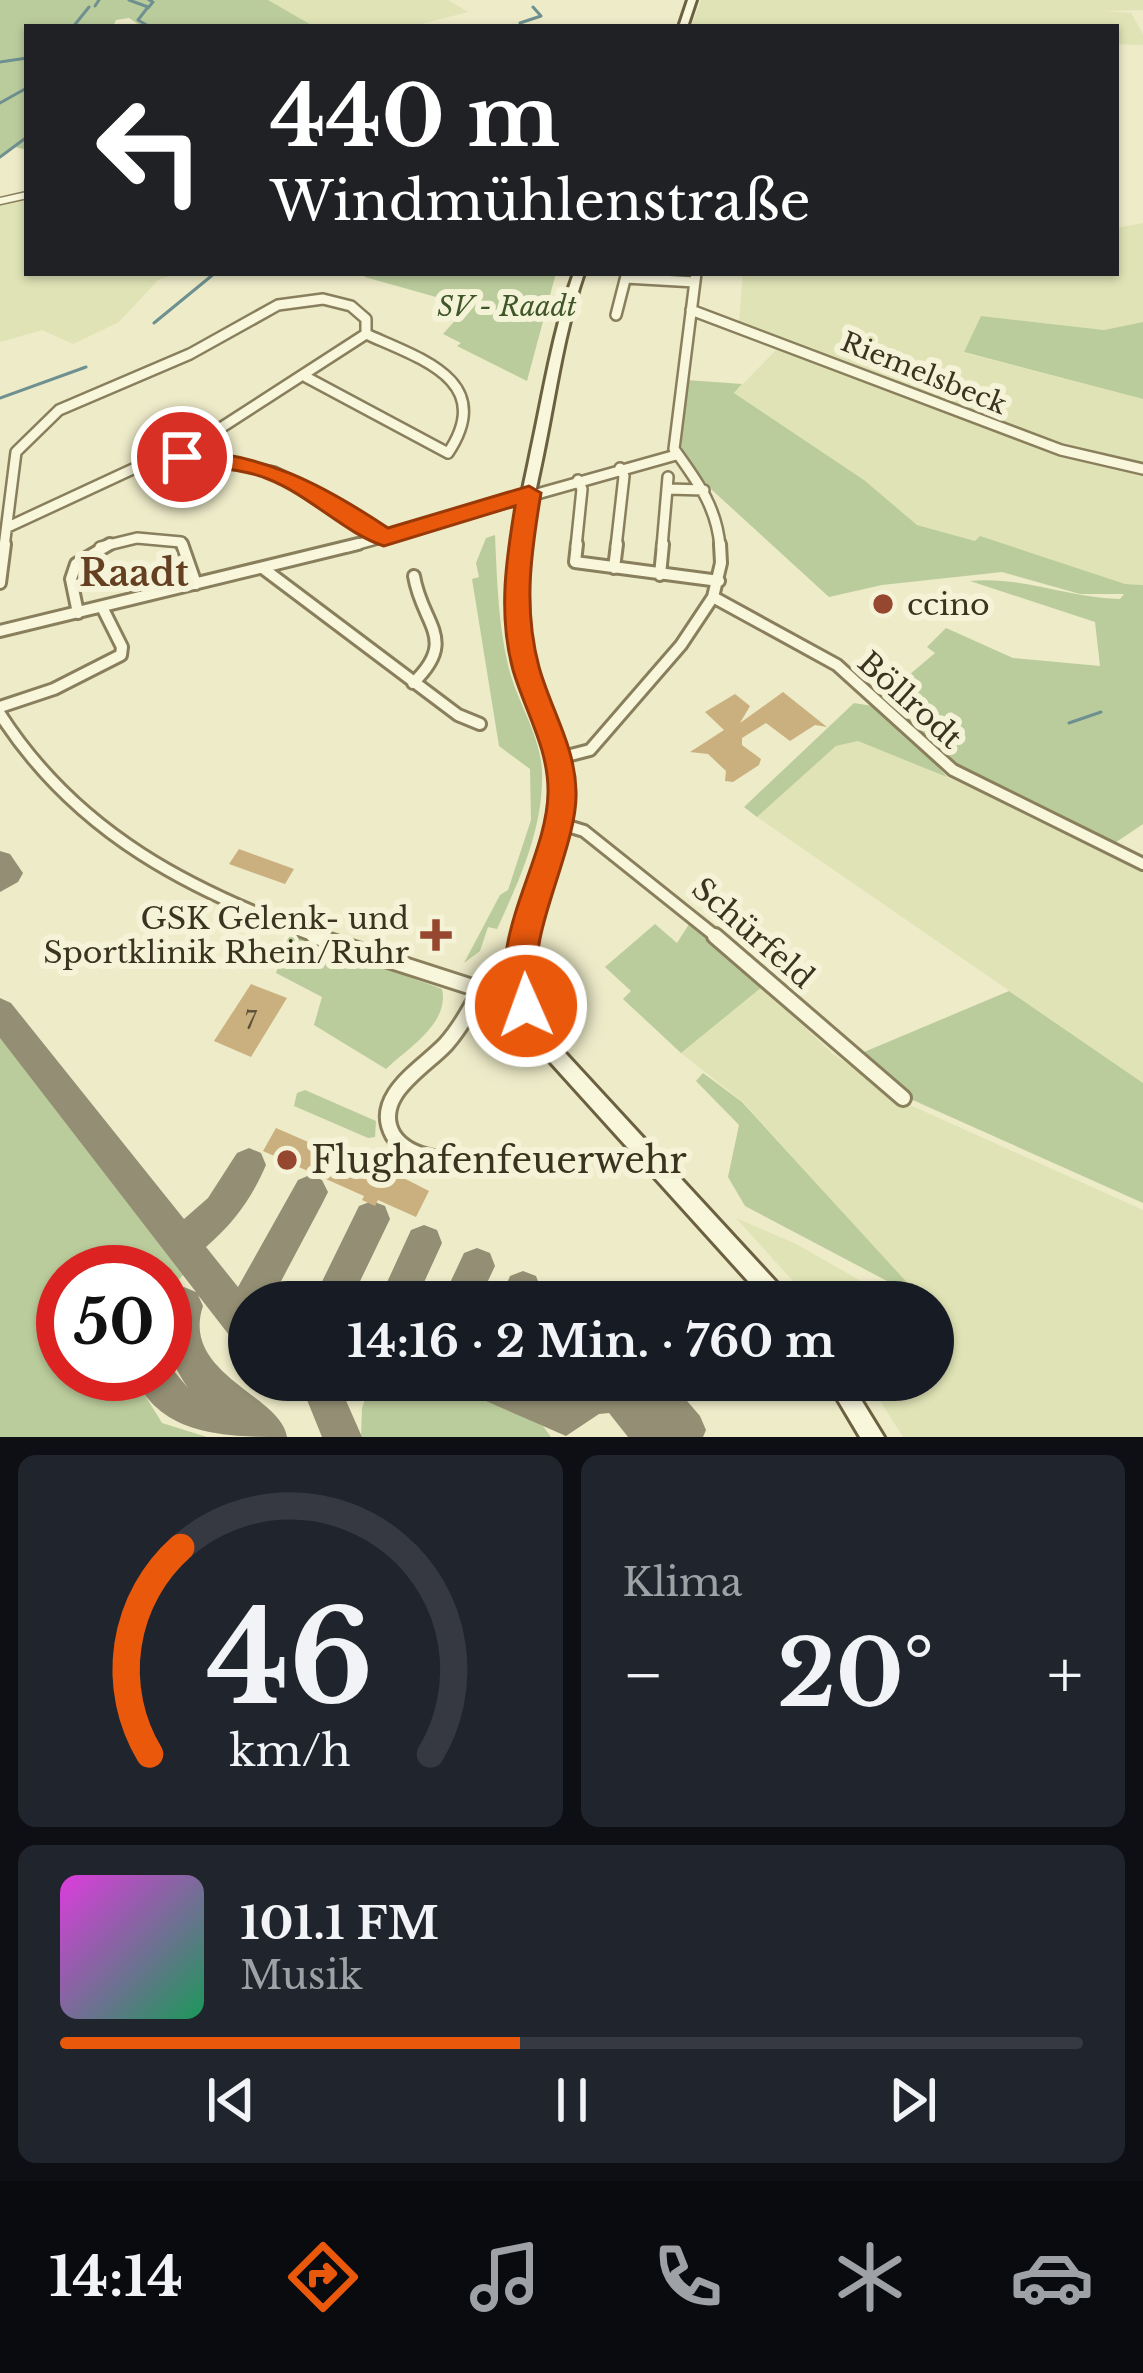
<!DOCTYPE html>
<html lang="de">
<meta charset="utf-8">
<style>
:root{--surface:#171b24;--page:#20242c;--text:#f1f3f6;--muted:#9ea1a6;--line:#363941;--accent:#ea580c}
body{margin:0;font-family:"Libre Baskerville",serif;background:var(--page);color:var(--text);height:100vh;display:flex;flex-direction:column;font-size:45px;white-space:nowrap}
*{box-sizing:border-box;margin:0}
p{font-size:39px;color:var(--muted)}
.icon{flex:none;width:66px;height:66px;fill:none;stroke:currentColor;stroke-width:2;stroke-linecap:round;stroke-linejoin:round}
.map{position:relative;height:1437px;overflow:hidden}
.side{display:flex;flex-direction:column;gap:18px;padding:18px;background:#0d0f14;flex:1}
.side>*{flex:none}
.hud{position:absolute;left:24px;top:24px;width:1095px;height:252px;border-radius:0px;box-shadow:0 3px 9px #0004;background:#202124;color:#fff;overflow:hidden}
.speed{position:absolute;left:36px;top:1245px;display:flex;gap:24px;font-size:60px;font-weight:700;text-align:center}
.speed>*{display:grid;place-content:center;width:156px;height:156px;border-radius:50%;background:var(--surface);box-shadow:0 3px 9px #0004;line-height:1}
.speed .limit{border:18px solid #d22;background:#fff;color:#111}
.pin{position:absolute;display:grid;place-items:center;width:102px;height:102px;color:#fff;margin:-51px;border:6px solid #fff;border-radius:50%;box-shadow:0 3px 12px #0007}
.me{position:absolute;width:132px;margin:-66px;rotate:358deg;stroke-linejoin:round;filter:drop-shadow(0 0 9px #0008)}
.turn{display:flex;align-items:center;gap:42px;height:252px;padding:0 48px;font-size:54px}
.turn .icon{width:156px;height:156px;stroke-width:2.5}
.turn b{display:block;font-size:84px;line-height:102px}
.big{font-size:90px;font-weight:800;line-height:1.1}
.side .widget{flex:1;display:flex;flex-direction:column;justify-content:center;gap:18px;min-width:0;padding:0 42px;border-radius:18px;background:var(--page)}
.side .dial{align-items:center;gap:0}
.dial svg{height:312px;overflow:visible;fill:none;stroke:var(--line);stroke-width:7;stroke-linecap:round;text-anchor:middle}
.dial text{fill:var(--text);stroke:none}
.song{display:flex;align-items:center;gap:36px}
.cover{width:144px;height:144px;border-radius:18px;background:linear-gradient(135deg,hsl(300 70% 55%),hsl(150 70% 35%))}
.played{height:12px;border-radius:6px;background:linear-gradient(90deg,var(--accent) 45%,var(--line) 45%)}
.keys{display:flex;justify-content:space-around;direction:ltr}
.heat{display:flex;justify-content:space-between;align-items:center;font-size:66px;direction:ltr}
.side .tiles{flex:1;display:grid;gap:18px;grid-template-columns:1fr 1fr}
.widget:last-child{grid-column:span 2}
.trip{position:absolute;left:228px;top:1281px;width:726px;height:120px;border-radius:60px;background:var(--surface);box-shadow:0 3px 9px #0004;font-weight:800;line-height:120px;text-align:center}
.dock{display:flex;height:192px;justify-content:space-around;align-items:center;background:#090b0e;color:var(--muted)}
.dock .icon{width:84px;height:84px}
.dock .active{color:var(--accent)}
.dock b{font-size:54px;color:var(--text)}
.map>svg:first-child{display:block}
.farmland{fill:#dfe3b5}
.green{fill:#bbcc9c}
.lines{fill:none;stroke-linecap:round;stroke-linejoin:round}
.stream{stroke:#6f9090;stroke-width:3}
.taxiway{fill:#948f74;fill-rule:evenodd}
.building{fill:#cab07f}
.minor-far3-casing{stroke:#897f5d;stroke-width:9}
.minor-far2-casing{stroke:#897f5d;stroke-width:14}
.minor-far1-casing{stroke:#897f5d;stroke-width:16}
.minor-casing{stroke:#897f5d;stroke-width:20}
.secondary-casing{stroke:#6b6040;stroke-width:6}
.minor-far3{stroke:#f8f6db;stroke-width:6}
.minor-far2{stroke:#f8f6db;stroke-width:9}
.minor-far1{stroke:#f8f6db;stroke-width:10}
.minor{stroke:#f8f6db;stroke-width:14}
.secondary{fill:#f8f6db;fill-rule:evenodd}
.route{fill:#ea580c;stroke:#983908;stroke-width:3}
.poi-dot{fill:#96472f;stroke:#f5f3d7;stroke-width:4.5}
.labels{text-anchor:middle;dominant-baseline:central;stroke-width:12;stroke-linejoin:round;paint-order:stroke}
.number-label{font-size:24px;fill:#5e5238}
.far-park-label{font-size:27px;font-style:italic;fill:#3f5628;stroke:#f5f3d7}
.far-street-label{font-size:27px;fill:#3a3320;stroke:#f5f3d7}
.poi-label{font-size:30px;fill:#3a3320;stroke:#f5f3d7;text-anchor:start}
.street-label{font-size:30px;fill:#3a3320;stroke:#f5f3d7}
.quarter-label{font-size:36px;font-weight:bold;fill:#653f21;stroke:#f5f3d7}
.near-poi-label{font-size:36px;fill:#3a3320;stroke:#f5f3d7;text-anchor:start}
</style>
<div class="map">
<svg width="1143" height="1437" viewBox="0 0 1143 1437">
<rect width="100%" height="100%" fill="#edebc8"/>
<path class="farmland" d="M268 0H448L468 12 410 27H315Z
M701 0H1143V10L1102 11 1131 13 1143 34V45L1116 44V27H691Z
M27 197V273H178L158 280 119 322 73 344 42 330 0 342V204Z
M1143 223V322L1104 330 981 316 965 353 1143 399V585L1125 584 917 525 864 480 734 393 785 341 739 322 743 273H1116V228Z
M858 741 877 746 1108 849 1143 872V1083L757 817 836 746Z
M762 987 832 1053 901 1101 1143 1210V1437H903L867 1380H933V1302H924L743 1102 681 1053Z
M736 1218 796 1244 898 1302H812Z"/>
<path class="green" d="M0 0H268L315 27H142L129 18 116 20 113 27H27V150L15 147 0 158Z
M367 273H556L527 381 457 346 461 343 443 334 468 306 365 277Z
M981 316 1104 330 1143 322V399L964 352Z
M686 380 742 384 734 393 864 480 917 525 975 541 980 536 1125 584 1143 585V824L1115 843 965 774 932 749 882 698 935 653 927 647 946 628 1013 658 1100 666 1095 622 970 581C1022 576 1068 598 1120 599L1124 594H1080L1002 572 882 585 829 597 712 490 681 453Z
M495 535C497 579 498 622 508 665 516 700 540 734 542 770 544 827 520 879 497 929L488 927 480 951 464 963 500 895 508 890 531 820 530 769 499 746 472 579 479 577 476 563 486 538Z
M854 703 885 708 947 777 858 741 836 746 757 817 744 807Z
M691 921 762 987 681 1053 623 999 631 991 605 967 655 924 677 943Z
M290 933 442 989C450 1023 408 1048 386 1069L314 1025 322 997 276 973Z
M1009 991 1143 1083V1203L906 1097 857 1055Z
M0 1034 184 1274 165 1294V1272H63V1374H132L162 1423 207 1437H0Z
M703 1073 742 1102 923 1300 745 1206 728 1177 739 1125 696 1081Z
M305 1090 376 1121 375 1137 368 1138 294 1106 297 1093Z
M372 1380H447L543 1426 551 1437H361L362 1408Z"/>
<g class="lines">
<path class="stream" d="M129 0 148 7 138 20 150 27
M95 6 99 0
M148 8 153 2 149 0
M520 23 541 16 533 7
M73 27 89 7
M0 62 27 58
M0 103 25 89
M0 157 27 137
M154 323 215 273
M0 398 86 367
M1069 723 1101 712"/>
<path class="taxiway" d="M0 851 10 854 23 873 18 882 0 892Z
M0 998 11 1003 184 1219 208 1198 237 1153 249 1148 261 1153 266 1165C252 1198 233 1224 206 1247L238 1287 298 1180 310 1175 322 1180 328 1192 322 1204 270 1302H249V1350L236 1344 198 1295 203 1306C180 1374 281 1395 287 1437 227 1437 160 1437 133 1374H165V1360L188 1388C168 1359 157 1328 171 1293L184 1287 196 1292 0 1038Z
M372 1201 385 1206 390 1219 350 1302H312L359 1206Z
M424 1225 437 1230 442 1243 415 1302H378L411 1230Z
M477 1248 490 1253 495 1266 478 1302H441L464 1253Z
M523 1271 536 1276 541 1289 536 1302H499L510 1276Z
M299 1380H337L362 1437H322Z
M465 1380H528L562 1395 579 1380H669L700 1416 706 1430 703 1437H628L609 1413 599 1414 566 1436 470 1394Z"/>
</g>
<path class="building" d="M783 692 827 727 815 725 790 741 766 723 742 738V745L761 759 759 765 733 782 725 781 726 771 708 754 690 752 724 730 705 712 735 694 750 706 740 723Z
M239 849 294 869 285 884 229 864Z
M251 984 287 998 251 1057 214 1041Z
M276 1128 377 1172 380 1166 429 1191 416 1217 378 1200 375 1206 362 1200 364 1196 263 1151Z"/>
<g class="lines">
<defs>
<path id="minor-far3" d="M0 201 27 195"/>
<path id="minor-far2" d="M696 273 674 449C697 481 717 507 720 547
M626 278 695 282
M691 310 1061 450 1143 469
M616 315 626 276
M306 377 448 453C496 381 422 359 366 334
M173 452 274 472 322 495 384 538
M668 489 704 490
M8 527 219 429 366 334
M4 547 16 452 59 410 190 354 278 305 323 299 351 306 366 319V334
M100 547 137 538 181 542 183 547
M348 547 676 455
M576 547 582 489 578 480
M616 547 624 476 620 468
M662 547 668 477"/>
<path id="minor-far1" d="M182 544 196 584
M577 544 575 562 719 581
M614 568 617 544
M264 569 458 715 480 724
M660 575 663 544
M0 583 5 544
M713 597 837 665 953 770 1143 864
M78 613 71 579 76 564 110 544
M0 631 358 544
M413 683C459 639 422 625 414 576
M0 707 54 689 121 655 122 647 102 607
M0 714C77 834 192 892 323 939
M559 758 590 750 681 645 713 597 721 563 720 544
M558 823 584 831 719 939"/>
<path id="minor" d="M314 936 469 986 482 987 521 974
M715 936 903 1098
M433 1158C417 1155 402 1149 393 1135 371 1096 425 1067 446 1044 461 1027 472 1007 482 987"/>
<path id="secondary" d="M688 0H696L687 27H679Z
M574 273H584C564 331 556 391 544 450 533 506 516 564 524 622 532 682 572 735 571 797 569 860 525 921 533 983 535 1005 545 1023 555 1042L788 1295 791 1302H767L543 1054C536 1041 527 1027 522 1013 497 940 550 872 555 799 559 738 518 683 510 623 503 565 520 507 531 451 544 391 553 331 574 273Z
M826 1380H849L884 1437H860Z"/>
</defs>
<use href="#minor-far3" class="minor-far3-casing"/>
<use href="#minor-far2" class="minor-far2-casing"/>
<use href="#minor-far1" class="minor-far1-casing"/>
<use href="#minor" class="minor-casing"/>
<use href="#secondary" class="secondary-casing"/>
<use href="#minor-far3" class="minor-far3"/>
<use href="#minor-far2" class="minor-far2"/>
<use href="#minor-far1" class="minor-far1"/>
<use href="#minor" class="minor"/>
<use href="#secondary" class="secondary"/>
</g>
<path class="route" d="M182 450C263 453 322 484 388 528L529 486 541 493C531 553 523 608 539 667 551 710 575 746 576 791 578 833 546 900 539 944 536 967 547 996 537 1017L526 1021 514 1017C481 944 547 863 548 793 549 749 525 711 513 670 498 614 506 561 515 506L384 546C346 534 309 495 268 479 237 466 206 470 174 462L171 457Z"/>
<g class="poi-dot">
<circle cx="883" cy="604" r="12"/>
<path d="M430 917h12v12h12v12h-12v12h-12v-12h-12v-12h12z"/>
<circle cx="287" cy="1160" r="12"/>
</g>
<g class="labels">
<g class="number-label">
<text x="251" y="1020">7</text>
</g>
<g class="far-park-label">
<text x="507" y="306">SV - Raadt</text>
</g>
<g class="far-street-label">
<text transform="translate(924 373) rotate(22)">Riemelsbeck</text>
</g>
<g class="poi-label">
<text x="907" y="604">ccino</text>
<text x="409" y="918" text-anchor="end">GSK Gelenk- und<tspan x="409" dy="34">Sportklinik Rhein/Ruhr</tspan></text>
</g>
<g class="street-label">
<text transform="translate(910 700) rotate(42)">Böllrodt</text>
<text transform="translate(753 933) rotate(41)">Schürfeld</text>
</g>
<g class="quarter-label">
<text x="134" y="573">Raadt</text>
</g>
<g class="near-poi-label">
<text x="311" y="1160">Flughafenfeuerwehr</text>
</g>
</g>
</svg>
<div class="speed"><div class="limit">50</div></div>
<div class="pin" style="left:182px;top:457px;background:#d93025"><svg class="icon" aria-label="arrive" viewBox="0 0 24 24"><path d="M6 21V4h12l-3 4 3 4H6"/></svg></div>
<svg class="me" style="left:526px;top:1006px" viewBox="-20 -20 40 40"><circle r="17" fill="#ea580c" stroke="#fff" stroke-width="3"/><path d="M0-11L8 9 0 5-8 9z" fill="#fff"/></svg>
<div class="trip">14:16 · 2 Min. · 760 m</div>
<div class="hud">
<div class="turn"><svg class="icon" aria-label="left" viewBox="0 0 24 24"><path d="M17 20v-9H6M10 6l-5 5 5 5"/></svg><div><b>440 m</b>Windmühlenstraße</div></div>
</div>
</div>
<section class="side">
<div class="tiles">
<div class="widget dial"><svg viewBox="0 0 100 80">
<path d="M14 69A42 42 0 1 1 86 69"/>
<path d="M14 69A42 42 0 0 1 22 16" stroke="#ea580c"/>
<text x="50" y="56" font-size="32" font-weight="700">46</text>
<text x="50" y="72" font-size="11">km/h</text>
</svg></div>
<div class="widget"><p>Klima</p>
<div class="heat"><a>−</a><b class="big">20°</b><a>+</a></div>
</div>
<div class="widget">
<div class="song"><i class="cover"></i><div><b>101.1 FM</b><p>Musik</p></div></div>
<div class="played"></div>
<div class="keys"><svg class="icon" aria-label="previous" viewBox="0 0 24 24"><path d="M18 5L8 12l10 7zM5 5v14"/></svg><svg class="icon" aria-label="pause" viewBox="0 0 24 24"><path d="M8 5v14M16 5v14"/></svg><svg class="icon" aria-label="next" viewBox="0 0 24 24"><path d="M6 5l10 7-10 7zM19 5v14"/></svg></div>
</div>
</div>
</section>
<nav class="dock">
<b>14:14</b>
<svg class="icon active" aria-label="directions" viewBox="0 0 24 24"><path d="M12 3l9 9-9 9-9-9zM9 14v-3h6M13 9l2 2-2 2"/></svg>
<svg class="icon" aria-label="music" viewBox="0 0 24 24"><path d="M9 18V5l10-2v13"/><circle cx="6" cy="18" r="3"/><circle cx="16" cy="16" r="3"/></svg>
<svg class="icon" aria-label="phone" viewBox="0 0 24 24"><path d="M5 4h4l2 5-3 2q2 4 5 5l2-3 5 2v4C11 20 4 13 5 4z"/></svg>
<svg class="icon" aria-label="climate" viewBox="0 0 24 24"><path d="M12 3v18M4 7l16 10M4 17L20 7"/></svg>
<svg class="icon" aria-label="car" viewBox="0 0 24 24"><path d="M5 17H2v-5l4-1 3-4h7l3 4 3 1v5h-3M9 17h6M6 11h13"/><circle cx="7" cy="17" r="2"/><circle cx="17" cy="17" r="2"/></svg>
</nav>
